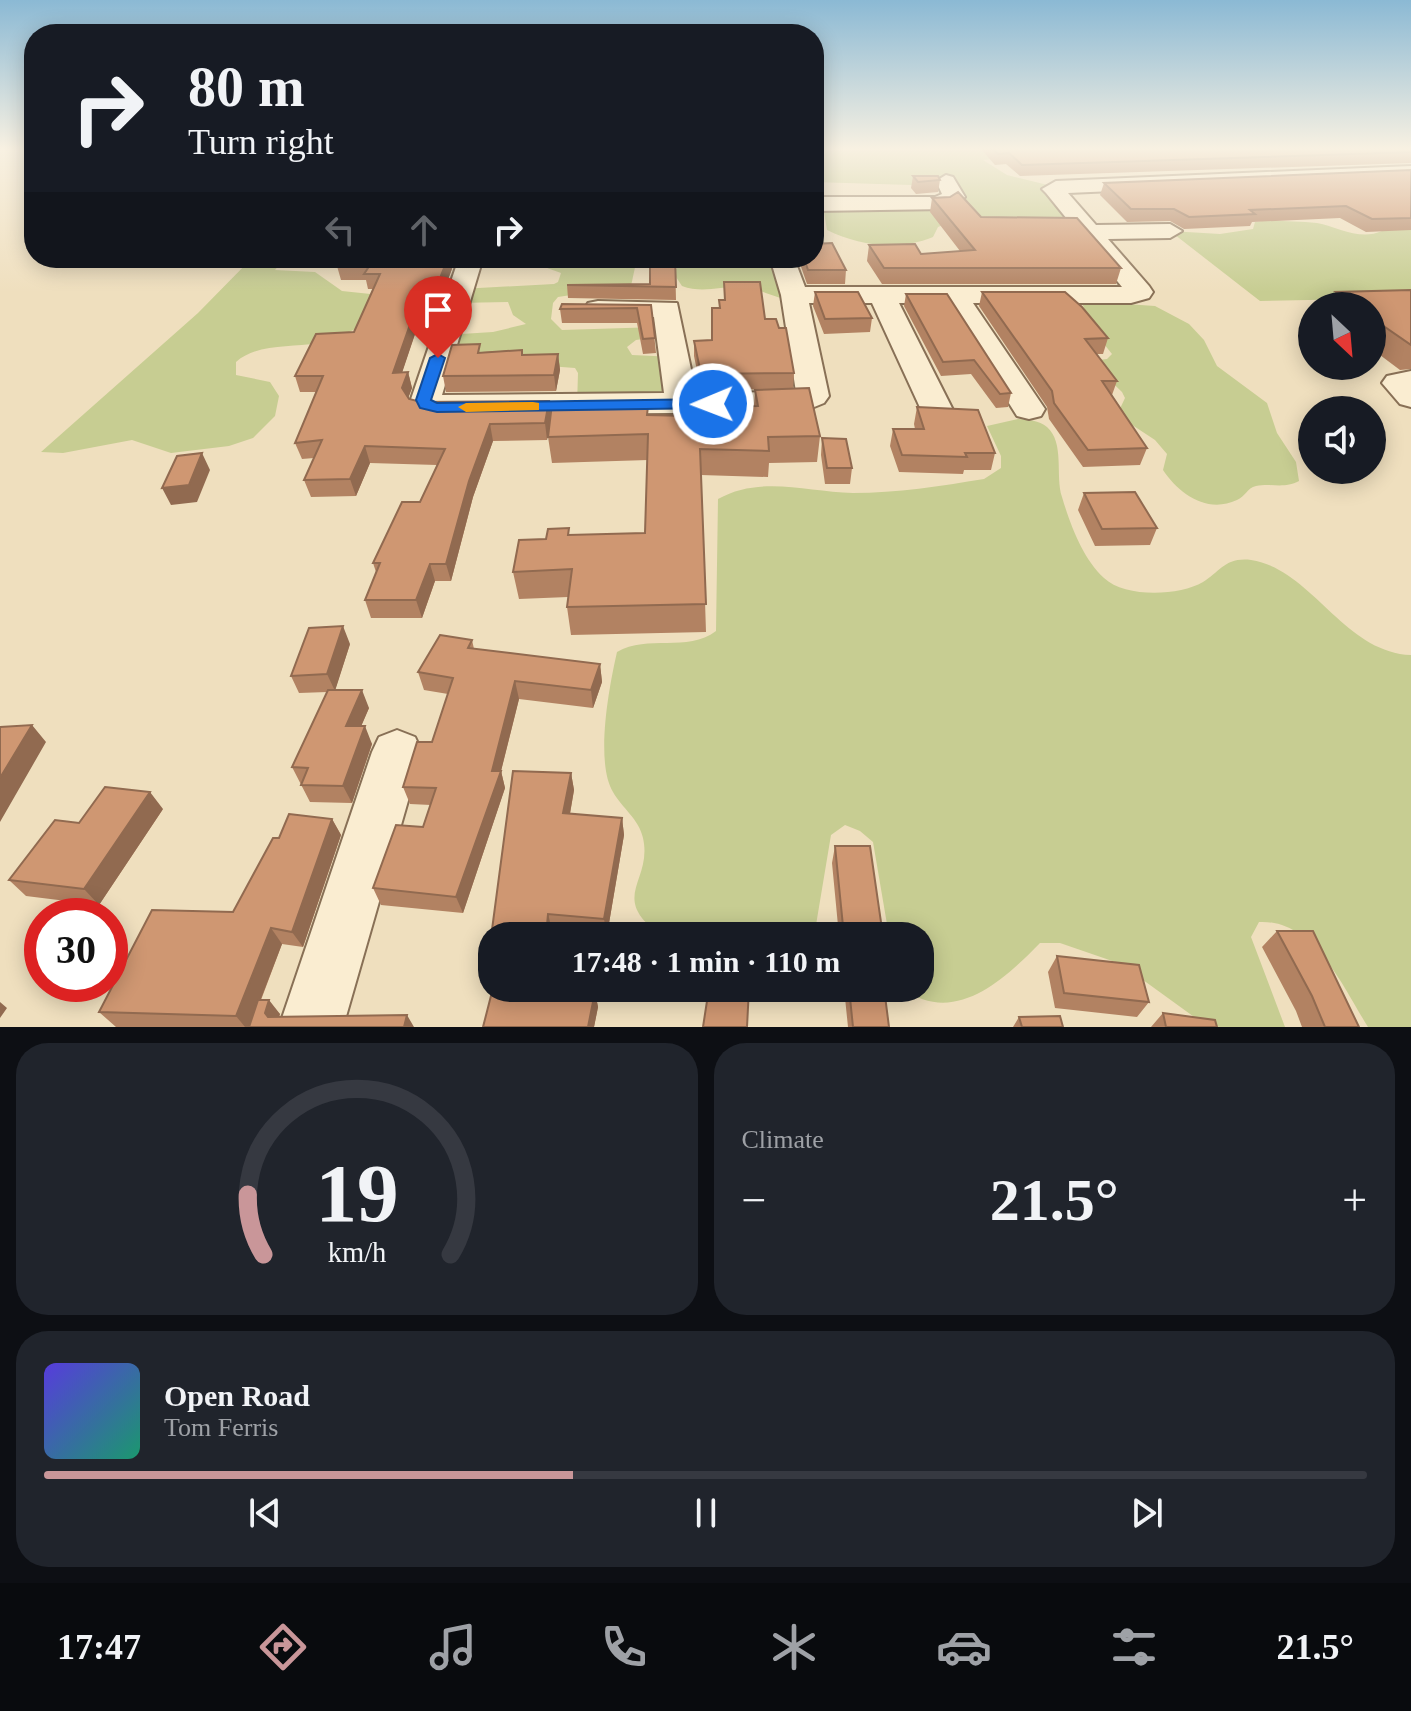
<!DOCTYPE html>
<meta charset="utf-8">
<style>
:root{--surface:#171b24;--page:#20242c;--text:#f1f3f6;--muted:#9ea1a6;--line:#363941;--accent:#c99699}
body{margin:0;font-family:Georgia,serif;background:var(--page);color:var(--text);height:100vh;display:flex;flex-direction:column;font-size:30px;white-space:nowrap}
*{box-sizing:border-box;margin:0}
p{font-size:26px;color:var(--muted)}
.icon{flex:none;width:44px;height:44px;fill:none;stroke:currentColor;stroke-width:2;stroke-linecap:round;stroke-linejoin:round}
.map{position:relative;height:1027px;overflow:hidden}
.panel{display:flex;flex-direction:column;gap:16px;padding:16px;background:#0d0f14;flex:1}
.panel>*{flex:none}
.banner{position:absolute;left:24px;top:24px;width:800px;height:244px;border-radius:32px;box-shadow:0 4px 20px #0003;background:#171b24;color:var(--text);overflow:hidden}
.needle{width:52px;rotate:154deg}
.fabs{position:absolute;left:1298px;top:292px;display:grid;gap:16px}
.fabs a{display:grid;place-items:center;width:88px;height:88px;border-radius:50%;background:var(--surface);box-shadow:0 4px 20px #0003;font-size:40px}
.speed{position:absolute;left:24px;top:898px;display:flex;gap:16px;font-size:40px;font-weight:700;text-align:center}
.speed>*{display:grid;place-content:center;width:104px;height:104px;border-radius:50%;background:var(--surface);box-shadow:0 4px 20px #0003;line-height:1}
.speed .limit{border:12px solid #d22;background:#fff;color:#111}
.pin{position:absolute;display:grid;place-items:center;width:68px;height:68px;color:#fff;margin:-82px -34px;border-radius:50% 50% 50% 0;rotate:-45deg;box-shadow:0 0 8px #0007}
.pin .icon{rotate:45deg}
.me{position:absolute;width:88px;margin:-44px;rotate:269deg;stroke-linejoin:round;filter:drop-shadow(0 0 6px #0008)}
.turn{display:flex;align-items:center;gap:28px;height:168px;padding:0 32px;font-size:36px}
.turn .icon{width:104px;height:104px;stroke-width:2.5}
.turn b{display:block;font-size:56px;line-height:68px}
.lanes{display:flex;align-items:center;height:76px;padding:0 32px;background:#0003;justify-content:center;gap:40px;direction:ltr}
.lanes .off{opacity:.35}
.big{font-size:60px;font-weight:700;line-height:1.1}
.panel .widget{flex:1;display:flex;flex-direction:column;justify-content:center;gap:12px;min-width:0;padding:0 28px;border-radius:32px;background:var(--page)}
.panel .dial{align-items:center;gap:0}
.dial svg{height:208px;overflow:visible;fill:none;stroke:var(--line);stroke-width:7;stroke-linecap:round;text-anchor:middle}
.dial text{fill:var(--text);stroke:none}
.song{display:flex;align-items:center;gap:24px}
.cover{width:96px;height:96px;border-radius:12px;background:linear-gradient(135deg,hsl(250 70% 55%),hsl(160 70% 35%))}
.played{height:8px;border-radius:4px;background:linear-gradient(90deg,var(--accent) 40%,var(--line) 40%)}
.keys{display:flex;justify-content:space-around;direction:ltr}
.heat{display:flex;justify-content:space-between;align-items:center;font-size:44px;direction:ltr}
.panel .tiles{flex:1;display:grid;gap:16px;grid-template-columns:1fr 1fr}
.widget:last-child{grid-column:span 2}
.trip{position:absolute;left:478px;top:922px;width:456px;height:80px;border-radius:32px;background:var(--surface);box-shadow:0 4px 20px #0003;font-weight:700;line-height:80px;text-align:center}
.tab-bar{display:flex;height:128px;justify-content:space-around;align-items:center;background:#090b0e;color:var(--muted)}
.tab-bar .icon{width:56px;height:56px}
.tab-bar .current{color:var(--accent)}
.tab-bar b{font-size:36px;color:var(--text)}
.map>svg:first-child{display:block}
.green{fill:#c7cd92}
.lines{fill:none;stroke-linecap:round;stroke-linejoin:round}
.minor-casing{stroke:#887056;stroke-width:4}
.minor{fill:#faedd1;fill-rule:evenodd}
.wall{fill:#b28262}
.shaded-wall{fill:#916a50}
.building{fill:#cf9772;stroke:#916a50;stroke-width:2}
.route{fill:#1a73e8;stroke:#114b97;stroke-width:2}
.slow{fill:#f59e0b}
</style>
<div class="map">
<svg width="1411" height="1027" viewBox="0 0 1411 1027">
<rect width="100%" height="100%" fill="#efdfbe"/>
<path class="green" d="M814 148H1019L1008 158 983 160 1007 175 1056 187 1077 218 946 224 938 227 933 237C899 251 860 246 827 230L824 212 829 208 950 200 943 186 814 182Z
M1270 220C1286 222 1302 221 1317 223 1338 227 1360 241 1382 231L1381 227 1411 222V298L1260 301 1170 231 1220 234 1253 229 1255 222Z
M252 258H303L281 263 275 270 315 272 342 291 380 295 376 317C357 329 339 338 317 343 291 348 257 343 236 362V375L270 382 279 396 275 416 253 438 229 446 171 453 132 440 63 453 41 452 198 313Z
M471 258H637L631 286 558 297 553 303 551 319 562 330 658 327 671 335 636 340 627 347 632 355 675 357 682 404 577 406 578 373 575 368 438 358 445 335 493 332 526 324 513 315 508 302 455 303 460 289 554 284 558 282 561 273 536 264 468 266Z
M681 258H782L793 300C777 299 766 292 751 288 728 283 706 295 682 286L674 274Z
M1081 301 1155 306 1189 324 1204 340 1217 366 1267 403 1277 433 1296 462 1299 481C1284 489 1272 483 1256 486 1247 488 1245 497 1237 500 1207 514 1179 494 1163 470L1167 454 1155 440 1117 415 1125 398 1122 392 1090 361 1107 359 1112 354 1096 334Z
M1018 419C1028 420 1039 420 1047 427 1065 443 1055 476 1062 497 1070 524 1083 559 1104 578 1125 598 1179 596 1203 582 1220 572 1225 557 1251 560 1312 569 1343 652 1411 655V1027H1368C1343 987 1314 919 1259 922L1251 937 1285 1027H1208L1121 964 1060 943H1040C1004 980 954 1027 902 988H920V936H889L873 842 860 831 845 825 831 835 815 931 809 936H662C607 897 653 882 643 838 639 819 622 808 613 792 595 762 609 687 617 652 648 634 687 653 716 631L718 499C761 475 807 492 853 493 897 493 941 486 984 479L1001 468V456L987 426Z"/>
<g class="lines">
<defs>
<path id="minor" d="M1411 166V178L1068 193 1096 225 1170 224 1182 231 1170 238 1108 239 1149 286 1153 292 1149 298 1131 303H973L1045 409 1041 416 1029 419 1017 416 946 303H899L955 414 951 421 939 424 927 421 923 414 872 303H809L829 396 824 403 802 412 425 415 414 412 409 405 459 258H483L442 395 664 393 654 317 588 315 584 309 588 303 598 301 677 303 696 393 796 392 781 295 770 258H794L805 287H1122L1046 193 1042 189 1056 181Z
M946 175 953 177 965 197 947 209 814 211V197H935L942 194 936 181Z
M1411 371V407L1400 404 1382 383 1387 376Z
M397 730 415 737 422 752 343 1027H279L372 752 379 737Z"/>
</defs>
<use href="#minor" class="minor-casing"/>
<use href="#minor" class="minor"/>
</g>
<path class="wall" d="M980 148H1411V163L1020 176 1006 164 995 165Z
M1411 170V230L1366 232 1340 218 1252 222 1250 226 1184 229 1170 221 1127 222 1100 195 1104 183Z
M913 176 940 180 938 192 916 194 911 188Z
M932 198 981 217 1121 268 1116 284H882L867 261 869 245 921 254 960 251 930 212Z
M456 258 428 333 415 334 402 372H408L412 388 408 398 409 399 421 402 549 401 551 414 689 416 754 406 755 390 781 389 701 390 694 356V341L712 340 719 308V300H724V282L765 319 794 373 793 389 820 436 817 462 769 463 768 477 701 475 706 632 571 635 567 607 568 597 519 599 513 572 546 539 570 535 645 533 648 460 552 463 548 437 549 429 547 440 493 441 473 497 451 581H435L422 618H371L365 600 376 572 373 563 420 502 437 465 370 463 356 496 311 497 304 480 314 458 302 459 295 443 317 392H300L295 376 354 332 373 289H368L366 280H341L337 266Z
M675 258 676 300 568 298 567 285 650 284Z
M798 258H814L846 270 845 284H807Z
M1411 290V369L1400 370 1372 349V306H1330L1336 292Z
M815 292 872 318 870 332 824 334 813 306Z
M982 292 1108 338 1103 354H1096L1117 381 1112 395 1147 448 1140 465 1083 467 1049 419 1047 407 979 306Z
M906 294 1011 393 1008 407 996 408 971 374 941 376 904 306Z
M651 305 656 353 643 354 637 323H562L560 309Z
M522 350 523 355 558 354 560 370 556 391 446 392 443 376 482 352Z
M917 407 995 453 991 470H964L963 474 899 472 890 446 893 429H915L914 424Z
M822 438 852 468 850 484H825L821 455Z
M1084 493 1157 528 1150 545 1095 546 1078 510Z
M472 640 474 649 600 664 602 682 593 708 519 699 501 771 505 788 463 913 381 905 373 888 423 827 431 805 410 804 403 787 432 742 448 694 424 690 418 672Z
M350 644 335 690 369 708 361 726 372 744 352 803 310 802 292 767 327 692 299 693 291 676Z
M513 771 571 773 574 790 570 814 622 818 624 835 607 935 552 930 551 936H492V988H559L595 992 598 1007 594 1027H483L493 991 486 975Z
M163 809 99 905 26 896 9 880Z
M332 819 341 835 303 947 282 944 261 1000 280 1014 279 1016 414 1027H116L99 1012 233 912 279 838Z
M835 846 883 936H839L832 863Z
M1277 931 1359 1027H1302L1296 1011 1262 947Z
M1057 956 1149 1002 1137 1017 1055 1008 1048 972Z
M844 988H890L886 1000 889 1027H848Z
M1163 1013 1217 1027H1151Z
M1019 1017 1063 1027H1013Z"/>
<path class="shaded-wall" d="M448 258H456L428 333 424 318Z
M412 319 415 334 397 388 393 373Z
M558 354 560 370 556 391 554 375Z
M408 372 412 388 406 404 402 388Z
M549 401 551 417 547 440 545 423Z
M490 424 493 441 473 497 451 581 446 564 469 481Z
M365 446 370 463 356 496 350 479Z
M202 453 210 470 197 502 171 505 162 488Z
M430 564 435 581 422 618 416 600Z
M343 626 350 644 335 691 327 674Z
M600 664 602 682 593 708 591 690Z
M515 681 519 699 501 771 505 788 463 913 456 897 492 771Z
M362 690 369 708 354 743 346 726Z
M32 725 46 742 0 822V778Z
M365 726 372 744 352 803 343 786Z
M571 773 574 790 567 830 563 813Z
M150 792 163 809 99 905 84 889Z
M622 818 624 835 607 935 604 919Z
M332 819 341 835 303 947 292 932Z
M548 914 552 930 551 936H546Z
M271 928 282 944 250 1027H245L236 1016Z
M595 992 598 1007 594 1027H588Z
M269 1000 280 1014 276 1026 265 1013Z
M0 1002 7 1008 0 1018Z
M407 1015 414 1027H404Z"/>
<path class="building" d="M992 148H1411V152L1022 165 1009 153 998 154Z
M1411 170V218L1372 219 1346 206 1250 210 1255 214 1189 217 1174 209H1131L1104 183Z
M913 176H938L940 180 918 182Z
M958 192 981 217 1077 218 1121 268H884L869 245 915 244 921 254 975 250 932 198 950 197Z
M832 243 846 270H808L804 258H814V244Z
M343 258H448L424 318 412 319 393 373 408 372 402 388 409 399 421 402 549 401 545 423 490 424 469 481 446 564H430L416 600H365L380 563H373L402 502H420L445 449 365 446 350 479 304 480 322 440 295 443 323 376H295L316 334 354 332 380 274H364L370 265 337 266Z
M650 258H675L676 287 567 285 650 284Z
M724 282H760L765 319H776L779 328H786L794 373 701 374 694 341 712 340V308H720L719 300H725Z
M1411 290V345L1372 318V306H1356L1336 292Z
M815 292H858L872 318 825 319Z
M982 292H1065L1082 307 1108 338 1085 339 1117 381H1102L1147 448 1088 450 1054 403 1052 391Z
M906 294H947L1011 393 1000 394 974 360 943 362Z
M562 304 651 305 655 338 643 339 637 308 560 309Z
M480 344 478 353 522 350V355L558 354 554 375 443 376 452 345Z
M809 388 820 436 768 437 769 451 700 449 706 604 567 607 572 569 513 572 519 540 546 539 548 529 569 528 568 535 645 533 648 434 548 437 552 404 648 406 647 415 689 416 691 407 758 406 755 390Z
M917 407 978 410 995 453H965L967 457 902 455 893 429H924Z
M822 438 846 439 852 468H827Z
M202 453 189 485 162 488 177 456Z
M1135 492 1157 528 1102 529 1084 493Z
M343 626 327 674 291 676 309 628Z
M440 635 472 640 468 648 600 664 591 690 515 681 492 771H501L456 897 373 888 396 825 423 827 436 788 403 787 417 742H432L453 678 418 672Z
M328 690H362L346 726H365L343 786 301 785 308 768 292 767Z
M32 725 0 778V727Z
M513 771 571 773 563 813 622 818 604 919 548 914 546 936H492V975H486Z
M105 787 150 792 84 889 9 880 55 820 79 823Z
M289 814 332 819 292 932 271 928 236 1016 99 1012 152 910 233 912 273 838H279Z
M835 846H870L883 936H844Z
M1277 931H1313L1359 1027H1325L1312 996Z
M1057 956 1139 965 1149 1002 1064 993Z
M493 988H559L595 992 588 1027H483Z
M709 988H749L747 1027H703Z
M849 988H884L889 1027H853Z
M258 1000H269L265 1013 268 1017 407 1015 404 1027H249Z
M1163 1013 1215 1020 1217 1027H1166Z
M1060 1016 1063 1027H1022L1019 1017Z"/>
<linearGradient id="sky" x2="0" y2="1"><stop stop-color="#8bb9d4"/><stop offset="0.51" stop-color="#f8f1e2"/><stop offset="1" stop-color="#f8f1e2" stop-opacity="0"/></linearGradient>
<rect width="1411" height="292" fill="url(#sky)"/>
<path class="route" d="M438 354 445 358 431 400 437 403 713 399 721 404 713 408 437 412 420 408 416 400 430 358Z"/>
<path class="slow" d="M533 402 539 403V410L466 412 458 407 466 403Z"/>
</svg>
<div class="fabs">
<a><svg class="needle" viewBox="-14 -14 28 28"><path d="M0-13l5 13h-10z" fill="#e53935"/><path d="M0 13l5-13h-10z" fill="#9ea1a6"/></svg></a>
<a><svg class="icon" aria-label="sound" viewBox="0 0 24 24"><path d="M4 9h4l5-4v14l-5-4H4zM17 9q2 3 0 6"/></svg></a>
</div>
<div class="speed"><div class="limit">30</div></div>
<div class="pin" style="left:438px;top:358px;background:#d93025"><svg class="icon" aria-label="arrive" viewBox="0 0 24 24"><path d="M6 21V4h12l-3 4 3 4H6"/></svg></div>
<svg class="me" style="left:713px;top:404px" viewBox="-20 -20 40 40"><circle r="17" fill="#1a73e8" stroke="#fff" stroke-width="3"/><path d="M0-11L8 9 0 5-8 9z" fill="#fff"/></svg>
<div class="trip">17:48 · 1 min · 110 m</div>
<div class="banner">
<div class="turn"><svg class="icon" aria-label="right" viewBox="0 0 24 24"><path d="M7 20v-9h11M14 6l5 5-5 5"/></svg><div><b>80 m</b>Turn right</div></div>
<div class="lanes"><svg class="icon off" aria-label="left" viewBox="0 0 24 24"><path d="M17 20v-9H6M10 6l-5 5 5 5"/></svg><svg class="icon off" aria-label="ahead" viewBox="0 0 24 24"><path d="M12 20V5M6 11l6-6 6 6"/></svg><svg class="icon" aria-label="right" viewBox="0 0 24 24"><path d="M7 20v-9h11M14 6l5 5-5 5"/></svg></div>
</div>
</div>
<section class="panel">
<div class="tiles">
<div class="widget dial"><svg viewBox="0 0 100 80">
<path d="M14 69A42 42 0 1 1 86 69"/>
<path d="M14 69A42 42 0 0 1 8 46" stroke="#c99699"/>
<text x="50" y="56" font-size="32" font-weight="700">19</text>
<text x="50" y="72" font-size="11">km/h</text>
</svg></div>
<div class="widget"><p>Climate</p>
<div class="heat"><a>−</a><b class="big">21.5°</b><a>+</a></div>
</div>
<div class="widget">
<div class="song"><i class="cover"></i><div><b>Open Road</b><p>Tom Ferris</p></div></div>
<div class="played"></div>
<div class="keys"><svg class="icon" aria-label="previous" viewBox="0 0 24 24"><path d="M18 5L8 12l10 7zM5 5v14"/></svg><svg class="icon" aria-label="pause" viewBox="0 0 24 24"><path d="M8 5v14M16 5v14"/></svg><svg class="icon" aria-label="next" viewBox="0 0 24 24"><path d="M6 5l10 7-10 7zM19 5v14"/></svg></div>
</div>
</div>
</section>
<nav class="tab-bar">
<b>17:47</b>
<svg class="icon current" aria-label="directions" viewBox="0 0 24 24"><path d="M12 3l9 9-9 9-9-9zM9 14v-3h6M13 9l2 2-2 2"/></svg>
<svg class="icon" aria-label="music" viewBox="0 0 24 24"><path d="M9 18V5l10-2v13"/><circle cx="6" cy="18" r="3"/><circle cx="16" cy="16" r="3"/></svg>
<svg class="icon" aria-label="phone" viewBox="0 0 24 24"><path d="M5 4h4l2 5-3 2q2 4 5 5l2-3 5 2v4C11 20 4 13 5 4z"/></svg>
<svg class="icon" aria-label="climate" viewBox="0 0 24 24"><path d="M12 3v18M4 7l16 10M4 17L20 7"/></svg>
<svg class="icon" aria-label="car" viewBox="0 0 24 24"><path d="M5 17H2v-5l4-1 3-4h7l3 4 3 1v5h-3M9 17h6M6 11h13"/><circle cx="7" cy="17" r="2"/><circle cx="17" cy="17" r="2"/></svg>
<svg class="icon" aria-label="filters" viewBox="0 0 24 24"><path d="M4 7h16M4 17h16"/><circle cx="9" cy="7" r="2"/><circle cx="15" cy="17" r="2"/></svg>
<b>21.5°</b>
</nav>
